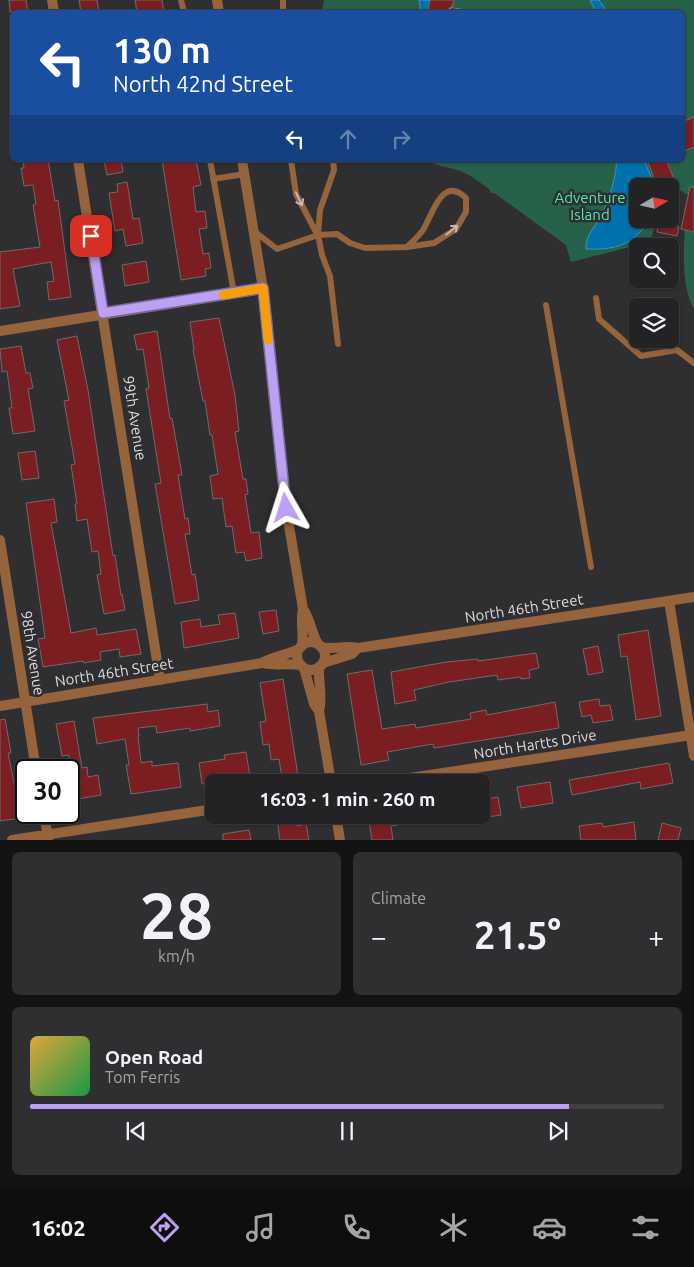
<!DOCTYPE html>
<meta charset="utf-8">
<style>
:root{--surface:#232224;--page:#2f2f31;--text:#f1f3f6;--muted:#a3a4a6;--line:#403f41;--accent:#bca0f2}
body{margin:0;font-family:Ubuntu,sans-serif;background:var(--page);color:var(--text);height:100vh;display:flex;flex-direction:column;font-size:19px;white-space:nowrap}
*{box-sizing:border-box;margin:0}
p{font-size:16px;color:var(--muted)}
.icon{flex:none;width:28px;height:28px;fill:none;stroke:currentColor;stroke-width:2;stroke-linecap:round;stroke-linejoin:round}
.map{position:relative;height:840px;overflow:hidden}
.details{display:flex;flex-direction:column;gap:12px;padding:12px;background:#131314;flex:1}
.details>*{flex:none}
.banner{position:absolute;left:10px;top:10px;width:675px;height:152px;border-radius:8px;box-shadow:0 1px 4px #0004,0 0 0 1px var(--line);background:#1a4fa0;color:#fff;overflow:hidden}
.needle{width:32px;rotate:81deg}
.buttons{position:absolute;left:629px;top:178px;display:grid;gap:10px}
.buttons a{display:grid;place-items:center;width:50px;height:50px;border-radius:8px;background:var(--surface);box-shadow:0 1px 4px #0004,0 0 0 1px var(--line);font-size:25px}
.speed{position:absolute;left:15px;top:759px;display:flex;gap:10px;font-size:25px;font-weight:700;text-align:center}
.speed>*{display:grid;place-content:center;width:65px;height:65px;border-radius:50%;background:var(--surface);box-shadow:0 1px 4px #0004,0 0 0 1px var(--line);line-height:1}
.speed .limit{border:2px solid #111;border-radius:8px;background:#fff;color:#111}
.pin{position:absolute;display:grid;place-items:center;width:42px;height:42px;color:#fff;margin:-21px;border-radius:10px;box-shadow:0 2px 8px #0006}
.me{position:absolute;width:55px;margin:-28px;rotate:354deg;stroke-linejoin:round;filter:drop-shadow(0 0 4px #0008)}
.turn{display:flex;align-items:center;gap:18px;height:105px;padding:0 20px;font-size:22px}
.turn .icon{width:65px;height:65px;stroke-width:2.5}
.turn b{display:block;font-size:35px;line-height:42px}
.lanes{display:flex;align-items:center;height:48px;padding:0 20px;background:#0003;justify-content:center;gap:25px;direction:ltr}
.lanes .off{opacity:.35}
.big{font-size:38px;font-weight:700;line-height:1.1}
.details .tile{flex:1;display:flex;flex-direction:column;justify-content:center;gap:8px;min-width:0;padding:0 18px;border-radius:8px;background:var(--page)}
.details .dial{align-items:center;gap:0}
.dial b{font-size:65px;line-height:1}
.song{display:flex;align-items:center;gap:15px}
.cover{width:60px;height:60px;border-radius:8px;background:linear-gradient(135deg,hsl(40 70% 55%),hsl(140 70% 35%))}
.played{height:5px;border-radius:2px;background:linear-gradient(90deg,var(--accent) 85%,var(--line) 85%)}
.keys{display:flex;justify-content:space-around;direction:ltr}
.heat{display:flex;justify-content:space-between;align-items:center;font-size:28px;direction:ltr}
.details .tiles{flex:1;display:grid;gap:12px;grid-template-columns:1fr 1fr}
.tile:last-child{grid-column:span 2}
.trip{position:absolute;left:205px;top:774px;width:285px;height:50px;border-radius:8px;background:var(--surface);box-shadow:0 1px 4px #0004,0 0 0 1px var(--line);font-weight:700;line-height:50px;text-align:center}
.dock{display:flex;height:80px;justify-content:space-around;align-items:center;background:#0e0e0e;color:var(--muted)}
.dock .icon{width:35px;height:35px}
.dock .selected{color:var(--accent)}
.dock b{font-size:22px;color:var(--text)}
.map>svg:first-child{display:block}
.green{fill:#266149}
.water{fill:#0072ad;stroke:#4292bb}
.building{fill:#7a1e22;stroke:#6f6b6b}
.lines{fill:none;stroke-linecap:round;stroke-linejoin:round}
.service{stroke:#95643c;stroke-width:6}
.minor{stroke:#95643c;stroke-width:10}
.tertiary{stroke:#95643c;stroke-width:10}
.rail-casing{stroke:#878687;stroke-width:5.5}
.rail{stroke:#2f2e30;stroke-width:4;stroke-dasharray:11;stroke-linecap:butt}
.oneway{stroke:#c7b8ad}
.route-casing{stroke:#7a689d;stroke-width:12}
.route{stroke:#bca0f2;stroke-width:9}
.slow{stroke:#f59e0b;stroke-width:9}
.labels{text-anchor:middle;dominant-baseline:central;stroke-width:5;stroke-linejoin:round;paint-order:stroke}
.park-label{font-size:15px;fill:#4decb1;stroke:#2f2e30}
.street-label{font-size:15px;fill:#dddcdd;stroke:#2f2e30}
</style>
<div class="map">
<svg width="694" height="840" viewBox="0 0 694 840">
<rect width="100%" height="100%" fill="#2f2e30"/>
<path class="green" d="M324 0H694V309C678 282 685 226 688 195L668 184 667 186H638V219H657L650 242 571 262 566 245 494 193H491L489 189C479 182 470 174 458 170 447 167 437 166 426 160H682V12H322Z"/>
<path class="water" d="M419 0H429L432 12H421Z
M590 0H599L607 12H596Z
M616 160H644L655 186H638V219H651L650 220C632 245 617 250 586 249 585 235 596 226 602 214 608 201 618 174 616 160Z"/>
<path class="building" d="M9 0H26L28 12H10Z
M79 0H97L99 12H81Z
M135 0H162L164 12H137Z
M430 0H454L450 12 428 9Z
M694 117V147L682 152V122Z
M23 160H48L55 201 58 200 71 297 49 300 47 282 54 281 51 262 28 266 13 269 20 306 0 309V252L40 247 33 205 36 204 33 185 24 186 21 168H24Z
M104 160H121L123 172 107 175Z
M162 160H196L201 185 193 187 196 212 205 211 207 228 199 229 203 254 209 253 211 268 205 269 206 276 181 280Z
M647 160H666L677 186 662 177 655 180Z
M127 182 133 219 139 218 143 243 126 246 123 229 115 231 109 193 118 192 117 184Z
M690 187H694V232L681 229Z
M659 222 679 227 677 236 657 232Z
M146 261 149 282 125 286 122 265Z
M219 318 235 395 239 431 235 432 243 479H246L248 494 245 495 251 533 259 532 262 558 246 561 244 552 236 553 232 526 226 527 222 498 213 499 210 476 218 474 212 435H210L205 401H203L193 350H194L190 322Z
M157 331 170 419 172 418 182 475H178L185 519 188 518 190 534H185L192 575 195 574 199 600 175 604 155 484 161 483 146 389 149 388 143 349 137 350 134 335Z
M77 336 88 390 113 556 115 555 121 595 122 594 125 610 104 614 97 575 101 574 98 551 92 552 87 519 77 521 75 504H77L71 465 75 464 64 401 69 400 57 340Z
M21 346 26 373H30L33 388 28 389 35 431 13 434 9 408H12L7 371 2 372 0 349Z
M35 451 39 478 22 480 18 453Z
M54 499 57 522 51 523 71 633 96 628 97 635 136 629 141 654 120 657 119 649 100 652 101 660 84 663 83 661 43 667 38 639 45 638 26 503Z
M276 610 279 631 263 634 259 612Z
M235 613 239 638 184 648 181 622 200 619 201 627 220 624 218 615Z
M648 630 661 716 636 720 627 656 621 657 618 635Z
M598 646 603 672 588 675 583 649Z
M536 653 539 668 529 670 530 678 521 679 520 677 498 680 497 675 449 682 414 690 416 700 395 704 391 672 446 662 478 659V661Z
M372 670 382 729 415 724 416 728 471 719 470 713 486 710 487 715 555 702 559 728 434 748 433 744 387 752 389 760 361 765 347 674Z
M283 679 298 776 282 778 279 759 271 760 269 744 263 745 260 722 266 721 260 683Z
M599 699 600 706 610 705 613 720 593 723 591 715 582 717 579 702Z
M207 704 208 712 218 710 220 726 190 731V728L157 733 156 726 138 728 139 736H138L141 763 152 761V766L178 763 181 787 131 794 126 765H129L125 739 97 744 93 718Z
M5 719 11 753H8L21 818 0 821V720Z
M74 721 82 768 87 767 88 777 98 775 101 795 72 800 69 777V755L62 756 56 724Z
M246 752 250 777 202 784 199 763 225 759 224 755Z
M669 763 673 783 641 789 640 782 572 795 569 780Z
M550 782 553 803 521 808 517 787Z
M498 797 501 815 481 818V800Z
M368 815H425V820L391 826 393 840H372Z
M295 817 297 826 306 824 309 840H280L277 820Z
M634 822 636 840H581L579 826 602 823 603 827Z
M662 823 681 828 678 840H658Z
M249 830 251 840H223V834Z"/>
<g class="lines">
<path class="service" d="M181 0 184 12
M283 0V12
M210 160 234 293
M291 160 296 194 317 234
M333 160 334 170 320 210 318 235 322 255 330 276 338 344
M213 179 245 174
M254 231 277 249 318 235 337 234 350 243 365 248 407 247 434 243 456 229 466 212V198C442 174 432 216 423 230 419 236 412 242 407 247
M596 298 599 319 641 356 677 350 694 363
M546 305 591 567"/>
<path class="minor" d="M52 0 54 12
M217 0 219 12
M78 160 160 680
M242 160 263 289 286 508 303 609C300 621 304 633 302 646
M0 331 263 289
M0 540 36 770
M669 601 694 756
M303 609C311 620 311 633 318 644
M304 668 314 704 319 711 331 782
M319 711C323 697 318 682 319 667
M384 782 691 735
M44 812 48 839
M336 815 340 840
M12 840 214 809"/>
<path class="tertiary" d="M297 656a14 14 0 1 1 28 0a14 14 0 1 1-28 0Z
M321 647C334 650 346 645 358 648L694 597
M262 663C274 656 287 655 299 649
M323 663 352 654 358 648
M0 706 262 663C275 666 288 663 301 665"/>
<defs>
<path id="rail" d="M451 10 464 12"/>
</defs>
<use href="#rail" class="rail-casing"/>
<use href="#rail" class="rail"/>
</g>
<defs><path id="oneway-shaft" d="M-6 0H5M1.5-3L5.5 0L1.5 3" fill="none" stroke-width="1.6" stroke-linecap="round" stroke-linejoin="round" transform="scale(1.25)"/></defs>
<g class="oneway">
<use href="#oneway-shaft" transform="translate(299 199) rotate(65)"/>
<use href="#oneway-shaft" transform="translate(452 230) rotate(-39)"/>
</g>
<g class="lines">
<defs>
<path id="route" d="M91 236 103 313 263 288 286 508"/>
</defs>
<use href="#route" class="route-casing"/>
<use href="#route" class="route"/>
<path class="slow" d="M223 295 263 288 268 340"/>
</g>
<g class="labels">
<g class="park-label">
<text x="590" y="197">Adventure<tspan x="590" dy="17">Island</tspan></text>
</g>
<g class="street-label">
<text transform="translate(135 418) rotate(81)">99th Avenue</text>
<text transform="translate(524 608) rotate(-9)">North 46th Street</text>
<text transform="translate(33 653) rotate(81)">98th Avenue</text>
<text transform="translate(114 672) rotate(-9)">North 46th Street</text>
<text transform="translate(535 744) rotate(-9)">North Hartts Drive</text>
</g>
</g>
</svg>
<div class="buttons">
<a><svg class="needle" viewBox="-14 -14 28 28"><path d="M0-13l5 13h-10z" fill="#e53935"/><path d="M0 13l5-13h-10z" fill="#a3a4a6"/></svg></a>
<a><svg class="icon" aria-label="search" viewBox="0 0 24 24"><circle cx="10" cy="10" r="6"/><path d="M15 15l6 6"/></svg></a>
<a><svg class="icon" aria-label="layers" viewBox="0 0 24 24"><path d="M12 4l9 5-9 5-9-5zM3 14l9 5 9-5"/></svg></a>
</div>
<div class="speed"><div class="limit">30</div></div>
<div class="pin" style="left:91px;top:236px;background:#d93025"><svg class="icon" aria-label="arrive" viewBox="0 0 24 24"><path d="M6 21V4h12l-3 4 3 4H6"/></svg></div>
<svg class="me" style="left:286px;top:508px" viewBox="-20 -20 40 40"><path d="M0-17L14 15 0 8-14 15z" fill="#bca0f2" stroke="#fff" stroke-width="4"/></svg>
<div class="trip">16:03 · 1 min · 260 m</div>
<div class="banner">
<div class="turn"><svg class="icon" aria-label="left" viewBox="0 0 24 24"><path d="M17 20v-9H6M10 6l-5 5 5 5"/></svg><div><b>130 m</b>North 42nd Street</div></div>
<div class="lanes"><svg class="icon" aria-label="left" viewBox="0 0 24 24"><path d="M17 20v-9H6M10 6l-5 5 5 5"/></svg><svg class="icon off" aria-label="ahead" viewBox="0 0 24 24"><path d="M12 20V5M6 11l6-6 6 6"/></svg><svg class="icon off" aria-label="right" viewBox="0 0 24 24"><path d="M7 20v-9h11M14 6l5 5-5 5"/></svg></div>
</div>
</div>
<section class="details">
<div class="tiles">
<div class="tile dial"><b>28</b><p>km/h</p></div>
<div class="tile"><p>Climate</p>
<div class="heat"><a>−</a><b class="big">21.5°</b><a>+</a></div>
</div>
<div class="tile">
<div class="song"><i class="cover"></i><div><b>Open Road</b><p>Tom Ferris</p></div></div>
<div class="played"></div>
<div class="keys"><svg class="icon" aria-label="previous" viewBox="0 0 24 24"><path d="M18 5L8 12l10 7zM5 5v14"/></svg><svg class="icon" aria-label="pause" viewBox="0 0 24 24"><path d="M8 5v14M16 5v14"/></svg><svg class="icon" aria-label="next" viewBox="0 0 24 24"><path d="M6 5l10 7-10 7zM19 5v14"/></svg></div>
</div>
</div>
</section>
<nav class="dock">
<b>16:02</b>
<svg class="icon selected" aria-label="directions" viewBox="0 0 24 24"><path d="M12 3l9 9-9 9-9-9zM9 14v-3h6M13 9l2 2-2 2"/></svg>
<svg class="icon" aria-label="music" viewBox="0 0 24 24"><path d="M9 18V5l10-2v13"/><circle cx="6" cy="18" r="3"/><circle cx="16" cy="16" r="3"/></svg>
<svg class="icon" aria-label="phone" viewBox="0 0 24 24"><path d="M5 4h4l2 5-3 2q2 4 5 5l2-3 5 2v4C11 20 4 13 5 4z"/></svg>
<svg class="icon" aria-label="climate" viewBox="0 0 24 24"><path d="M12 3v18M4 7l16 10M4 17L20 7"/></svg>
<svg class="icon" aria-label="car" viewBox="0 0 24 24"><path d="M5 17H2v-5l4-1 3-4h7l3 4 3 1v5h-3M9 17h6M6 11h13"/><circle cx="7" cy="17" r="2"/><circle cx="17" cy="17" r="2"/></svg>
<svg class="icon" aria-label="filters" viewBox="0 0 24 24"><path d="M4 7h16M4 17h16"/><circle cx="9" cy="7" r="2"/><circle cx="15" cy="17" r="2"/></svg>
</nav>
